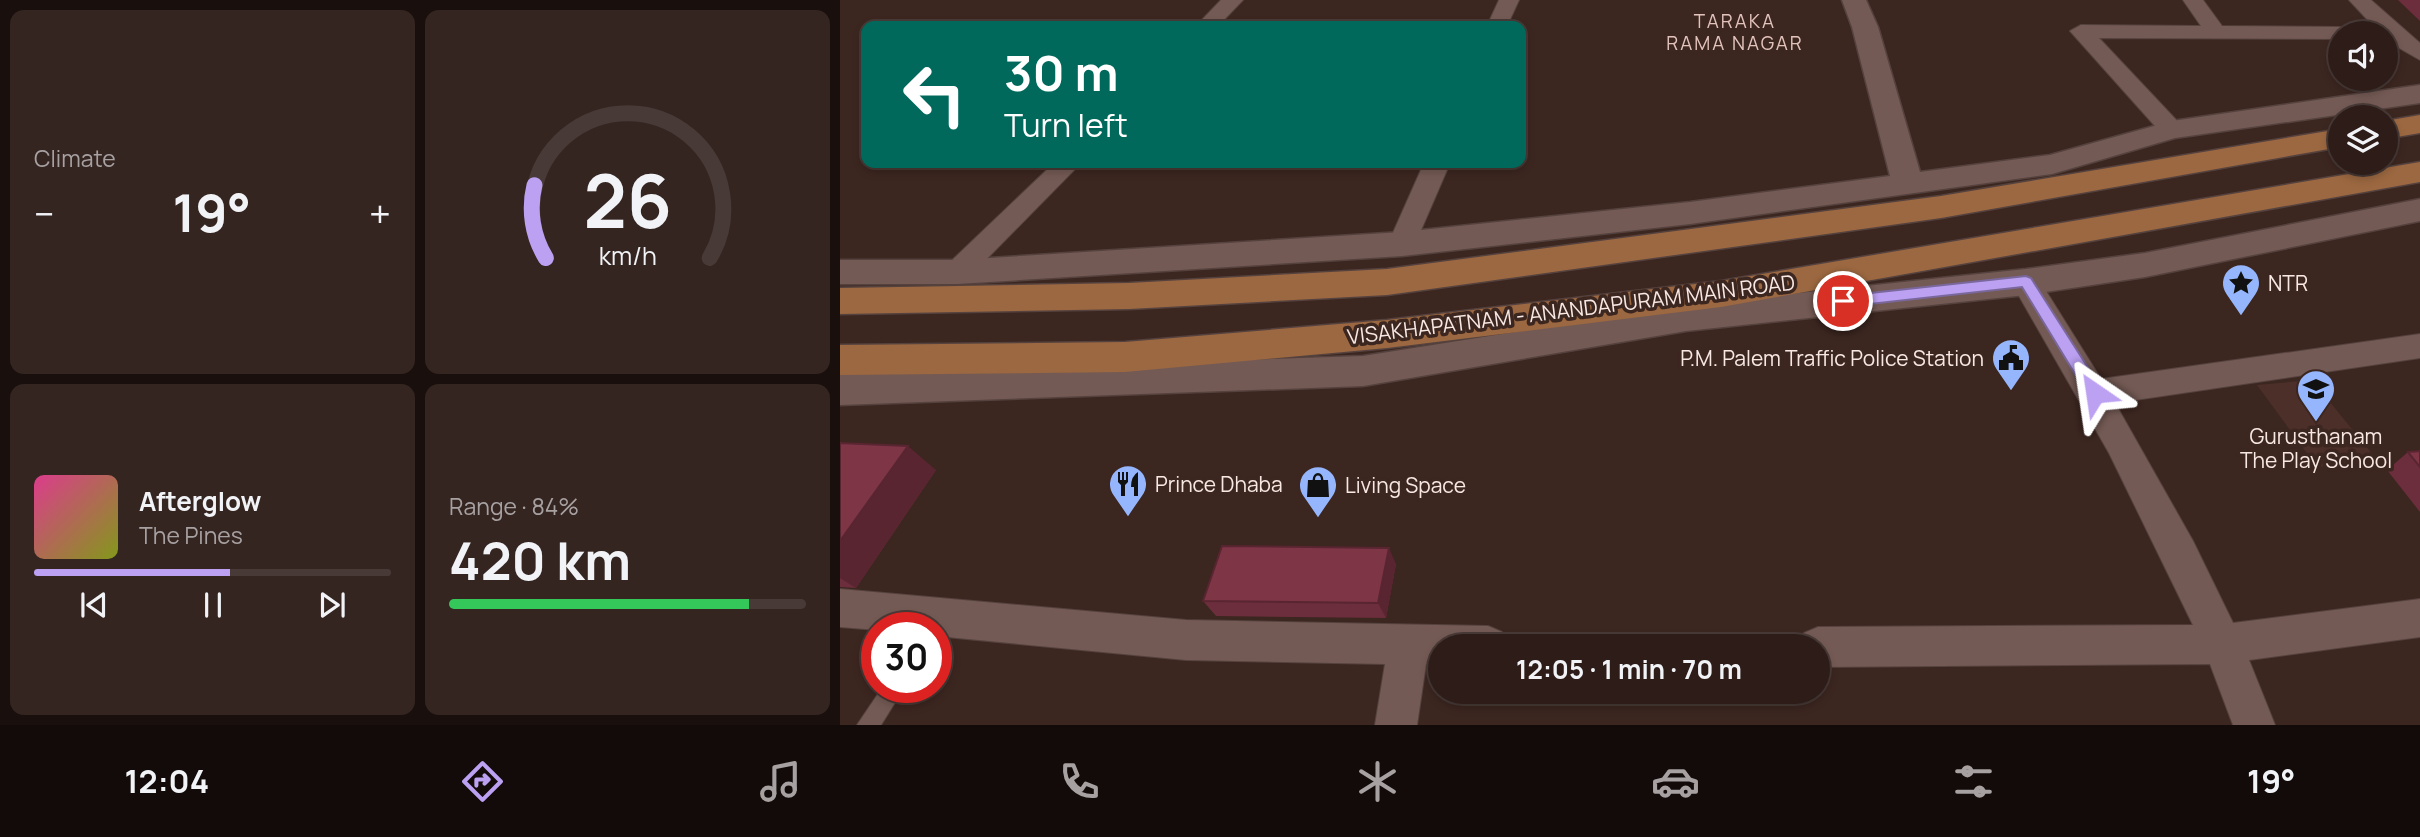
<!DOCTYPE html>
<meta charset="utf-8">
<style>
:root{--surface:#2d1c18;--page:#352521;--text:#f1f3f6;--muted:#a7a1a2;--line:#483a37;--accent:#bca0f2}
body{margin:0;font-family:Manrope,sans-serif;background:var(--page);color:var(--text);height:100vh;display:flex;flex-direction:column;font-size:26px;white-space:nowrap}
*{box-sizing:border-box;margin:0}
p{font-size:23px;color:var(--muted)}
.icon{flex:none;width:38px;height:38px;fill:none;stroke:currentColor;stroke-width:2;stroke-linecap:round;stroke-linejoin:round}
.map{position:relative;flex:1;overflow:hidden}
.side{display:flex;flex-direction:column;gap:10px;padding:10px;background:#190f0d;width:840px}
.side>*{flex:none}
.banner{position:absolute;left:21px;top:21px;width:665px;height:147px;border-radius:14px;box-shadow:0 4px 10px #0003,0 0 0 2px var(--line);background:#00695c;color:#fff;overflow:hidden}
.controls{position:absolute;left:1488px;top:21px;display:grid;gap:14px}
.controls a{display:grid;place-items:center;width:70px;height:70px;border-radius:50%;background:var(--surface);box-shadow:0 4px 10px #0003,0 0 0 2px var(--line);font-size:35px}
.speed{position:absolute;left:21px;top:612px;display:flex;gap:14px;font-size:35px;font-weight:700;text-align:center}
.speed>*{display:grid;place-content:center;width:91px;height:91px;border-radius:50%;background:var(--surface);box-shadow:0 4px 10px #0003,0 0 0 2px var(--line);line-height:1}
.speed .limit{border:10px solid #d22;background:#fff;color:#111}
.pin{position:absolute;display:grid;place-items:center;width:60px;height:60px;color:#fff;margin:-30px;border:4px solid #fff;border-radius:50%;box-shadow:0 2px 7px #0007}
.me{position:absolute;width:77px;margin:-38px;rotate:328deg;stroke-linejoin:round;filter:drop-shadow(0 0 5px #0008)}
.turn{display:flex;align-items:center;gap:24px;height:147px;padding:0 28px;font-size:32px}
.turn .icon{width:91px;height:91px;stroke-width:2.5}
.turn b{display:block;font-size:49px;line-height:60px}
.big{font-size:52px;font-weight:700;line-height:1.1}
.side .card{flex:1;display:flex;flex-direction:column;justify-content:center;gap:10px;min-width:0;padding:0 24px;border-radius:14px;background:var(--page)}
.side .dial{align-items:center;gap:0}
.dial svg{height:182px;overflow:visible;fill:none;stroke:var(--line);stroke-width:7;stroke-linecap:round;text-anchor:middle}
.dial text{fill:var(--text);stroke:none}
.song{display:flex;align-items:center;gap:21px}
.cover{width:84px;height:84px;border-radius:10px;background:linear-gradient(135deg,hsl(330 70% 55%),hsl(70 70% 35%))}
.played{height:7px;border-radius:4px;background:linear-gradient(90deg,var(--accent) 55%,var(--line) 55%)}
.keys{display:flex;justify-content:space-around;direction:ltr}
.heat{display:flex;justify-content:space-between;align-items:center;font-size:38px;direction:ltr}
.charge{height:10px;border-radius:5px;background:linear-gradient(90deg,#34c759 84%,var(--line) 0)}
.side .tiles{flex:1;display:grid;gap:10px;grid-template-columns:repeat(2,1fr)}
.trip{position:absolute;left:588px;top:634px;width:402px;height:70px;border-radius:35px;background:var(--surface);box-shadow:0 4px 10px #0003,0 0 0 2px var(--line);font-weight:700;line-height:70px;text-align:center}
.tab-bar{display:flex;height:112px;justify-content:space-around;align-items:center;background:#120b0a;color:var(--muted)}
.tab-bar .icon{width:49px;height:49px}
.tab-bar .selected{color:var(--accent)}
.tab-bar b{font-size:32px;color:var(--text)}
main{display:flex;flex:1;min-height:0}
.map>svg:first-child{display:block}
.built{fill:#4c2f28}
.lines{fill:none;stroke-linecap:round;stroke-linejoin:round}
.service-casing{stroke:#55423e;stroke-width:2}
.minor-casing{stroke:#55423e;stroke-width:2}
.tertiary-casing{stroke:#55423e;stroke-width:3}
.primary-casing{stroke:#55423e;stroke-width:3}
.service{fill:#745a54;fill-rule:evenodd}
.minor{fill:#745a54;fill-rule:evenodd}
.tertiary{fill:#745a54;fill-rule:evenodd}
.primary{fill:#9c6841;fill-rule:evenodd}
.wall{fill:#6c2e3c}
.shaded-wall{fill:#582531}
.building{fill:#7e3546;stroke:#582531;stroke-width:2}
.route{fill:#bca0f2;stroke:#7a689d;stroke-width:2}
.labels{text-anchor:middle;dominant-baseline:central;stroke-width:7;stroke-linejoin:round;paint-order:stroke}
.far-neighbourhood-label{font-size:19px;letter-spacing:2px;fill:#e2c3bc;stroke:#3c2620}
.poi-label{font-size:21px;fill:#f8e8e4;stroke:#3c2620;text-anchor:start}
.street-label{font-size:21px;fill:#f8e8e4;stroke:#3c2620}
</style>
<main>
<section class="side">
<div class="tiles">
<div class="card"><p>Climate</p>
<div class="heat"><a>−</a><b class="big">19°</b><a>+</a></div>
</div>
<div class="card dial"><svg viewBox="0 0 100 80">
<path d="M14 69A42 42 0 1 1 86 69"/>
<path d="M14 69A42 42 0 0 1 9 37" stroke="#bca0f2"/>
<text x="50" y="56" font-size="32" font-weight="700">26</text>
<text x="50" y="72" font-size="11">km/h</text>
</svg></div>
<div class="card">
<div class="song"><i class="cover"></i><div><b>Afterglow</b><p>The Pines</p></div></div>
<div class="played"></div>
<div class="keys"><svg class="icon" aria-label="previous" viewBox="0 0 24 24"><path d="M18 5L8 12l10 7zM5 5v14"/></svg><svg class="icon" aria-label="pause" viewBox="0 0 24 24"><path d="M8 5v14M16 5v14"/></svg><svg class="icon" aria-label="next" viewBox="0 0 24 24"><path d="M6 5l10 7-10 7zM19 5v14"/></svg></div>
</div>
<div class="card"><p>Range · 84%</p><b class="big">420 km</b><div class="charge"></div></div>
</div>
</section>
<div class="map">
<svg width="1580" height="725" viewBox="0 0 1580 725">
<rect width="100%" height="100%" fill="#3c2620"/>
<path class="built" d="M1472 380 1538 461 1477 467 1417 385Z"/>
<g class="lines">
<defs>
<path id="service" d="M42 688H64L41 725H17Z"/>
<path id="minor" d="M381 0H403L378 26H356Z
M659 0H679L667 26H647Z
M1343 0H1363L1382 26 1504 27 1515 33H1500V39L1259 38 1341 125 1344 130 1341 135H1323L1230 31 1241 25 1361 26Z
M1509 0H1531L1580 43V60L1545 40V33H1535L1537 30Z
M214 163H241L127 279 117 282 107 279 103 272 107 265Z
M584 163H610L572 251 562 253 552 251 548 244Z
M1186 272 1196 275 1261 379 1580 334V358L1275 403 1353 541 1393 623 1580 599V637L1409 660 1435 725H1393L1370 664 978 667V646H958L964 633 978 627 1353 625 1269 453 1171 282 1176 275Z
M0 589 346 620 648 626 662 632 668 646H600V665L586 664 577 725H535L545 664 346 660 96 636V628L37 630 0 627Z"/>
<path id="tertiary" d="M1002 0H1026L1038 27 1080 172 1210 155 1332 121 1580 85V103L1335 138 1212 174 850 224 562 256 117 284H0V260H117L562 232 850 202 1050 176 1012 27Z
M1580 199V221L1305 277 1186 295 846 331 523 386 0 405V373L523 356 846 305 1186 269 1305 253Z"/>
<path id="primary" d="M1580 115V133L1545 139V121Z
M1500 129V147L1101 218 547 295 289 309 0 314V288L289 283 547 269 1101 196Z
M1580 162V182L881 307 547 348 285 372 0 375V345L285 342 547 320 881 281Z"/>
</defs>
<use href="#service" class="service-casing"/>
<use href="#minor" class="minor-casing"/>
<use href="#tertiary" class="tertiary-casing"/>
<use href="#primary" class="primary-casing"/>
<use href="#service" class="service"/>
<use href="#minor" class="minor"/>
<use href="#tertiary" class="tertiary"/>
<use href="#primary" class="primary"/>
</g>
<path class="wall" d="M1558 0H1580V21Z
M0 443 96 470 16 588 0 587Z
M1580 451V512L1547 470 1568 452Z
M556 564 546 618 376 616 363 601Z"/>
<path class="shaded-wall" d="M68 446 96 470 16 588 0 578V541Z
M549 548 556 564 546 618 538 603Z"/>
<path class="building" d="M0 443 68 446 0 541Z
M1580 451V467L1568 452Z
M382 546 549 548 538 603 363 601Z"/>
<path class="route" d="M1186 276 1191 278 1261 388V397H1249L1182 287 1003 307 996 301 1003 296Z"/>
<defs>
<symbol id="sight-pin" viewBox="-11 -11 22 30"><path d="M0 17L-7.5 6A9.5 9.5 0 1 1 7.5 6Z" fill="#95b6fd" stroke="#3c2620"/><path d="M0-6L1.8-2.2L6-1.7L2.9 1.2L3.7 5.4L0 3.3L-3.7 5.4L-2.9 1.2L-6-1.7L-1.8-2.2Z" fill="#111"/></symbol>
<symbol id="civic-pin" viewBox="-11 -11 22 30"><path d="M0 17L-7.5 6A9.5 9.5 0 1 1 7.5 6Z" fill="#95b6fd" stroke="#3c2620"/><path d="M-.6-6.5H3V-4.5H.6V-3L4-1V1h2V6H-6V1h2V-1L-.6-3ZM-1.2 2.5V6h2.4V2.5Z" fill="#111"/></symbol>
<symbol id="school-pin" viewBox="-11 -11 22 30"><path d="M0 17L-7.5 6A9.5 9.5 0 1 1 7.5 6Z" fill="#95b6fd" stroke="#3c2620"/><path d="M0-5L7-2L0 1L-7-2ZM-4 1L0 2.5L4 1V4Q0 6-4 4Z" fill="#111"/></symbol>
<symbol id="restaurant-pin" viewBox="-11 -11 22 30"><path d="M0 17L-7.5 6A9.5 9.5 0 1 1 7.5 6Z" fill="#95b6fd" stroke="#3c2620"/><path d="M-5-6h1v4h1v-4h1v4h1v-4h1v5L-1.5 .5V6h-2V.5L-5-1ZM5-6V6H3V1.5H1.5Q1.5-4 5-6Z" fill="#111"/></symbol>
<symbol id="shop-pin" viewBox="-11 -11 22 30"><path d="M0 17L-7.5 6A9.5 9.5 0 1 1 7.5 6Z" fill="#95b6fd" stroke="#3c2620"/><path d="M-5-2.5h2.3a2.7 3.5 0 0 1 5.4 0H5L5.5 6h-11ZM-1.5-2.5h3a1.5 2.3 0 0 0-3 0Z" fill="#111"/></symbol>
</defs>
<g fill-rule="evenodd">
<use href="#sight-pin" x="1379" y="261" width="44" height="60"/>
<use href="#civic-pin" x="1149" y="336" width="44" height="60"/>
<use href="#school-pin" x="1454" y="367" width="44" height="60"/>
<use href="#restaurant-pin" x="266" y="462" width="44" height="60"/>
<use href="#shop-pin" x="456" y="463" width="44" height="60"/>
</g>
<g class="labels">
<g class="far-neighbourhood-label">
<text x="895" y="21">TARAKA<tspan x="895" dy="22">RAMA NAGAR</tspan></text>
</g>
<g class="poi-label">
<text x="1428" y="283">NTR</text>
<text x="1144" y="358" text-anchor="end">P.M. Palem Traffic Police Station</text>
<text x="1476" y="436" text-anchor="middle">Gurusthanam<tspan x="1476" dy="24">The Play School</tspan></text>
<text x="315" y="484">Prince Dhaba</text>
<text x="505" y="485">Living Space</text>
</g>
<g class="street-label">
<text transform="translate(731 309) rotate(-7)">VISAKHAPATNAM - ANANDAPURAM MAIN ROAD</text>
</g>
</g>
</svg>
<div class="controls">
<a><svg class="icon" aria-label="sound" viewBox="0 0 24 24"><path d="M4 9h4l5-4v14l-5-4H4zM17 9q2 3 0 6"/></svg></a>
<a><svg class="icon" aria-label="layers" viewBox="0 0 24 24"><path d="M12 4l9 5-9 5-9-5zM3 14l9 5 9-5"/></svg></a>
</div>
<div class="speed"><div class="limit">30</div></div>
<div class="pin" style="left:1003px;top:301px;background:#d93025"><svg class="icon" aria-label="arrive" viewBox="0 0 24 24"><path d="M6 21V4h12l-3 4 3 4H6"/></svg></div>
<svg class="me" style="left:1255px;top:393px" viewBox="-20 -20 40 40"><path d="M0-17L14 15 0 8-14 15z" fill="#bca0f2" stroke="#fff" stroke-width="4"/></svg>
<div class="trip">12:05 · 1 min · 70 m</div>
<div class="banner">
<div class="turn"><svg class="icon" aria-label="left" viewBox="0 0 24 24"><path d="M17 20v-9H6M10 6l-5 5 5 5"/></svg><div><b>30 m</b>Turn left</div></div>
</div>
</div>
</main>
<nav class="tab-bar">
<b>12:04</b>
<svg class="icon selected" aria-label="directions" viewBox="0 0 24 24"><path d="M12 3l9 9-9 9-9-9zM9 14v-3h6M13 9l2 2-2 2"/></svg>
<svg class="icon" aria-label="music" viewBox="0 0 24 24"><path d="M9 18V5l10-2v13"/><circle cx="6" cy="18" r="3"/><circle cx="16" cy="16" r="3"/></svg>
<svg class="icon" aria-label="phone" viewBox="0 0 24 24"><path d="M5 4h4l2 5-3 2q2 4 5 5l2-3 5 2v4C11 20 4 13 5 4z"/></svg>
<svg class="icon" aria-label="climate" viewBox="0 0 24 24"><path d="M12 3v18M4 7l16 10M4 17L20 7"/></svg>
<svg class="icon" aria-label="car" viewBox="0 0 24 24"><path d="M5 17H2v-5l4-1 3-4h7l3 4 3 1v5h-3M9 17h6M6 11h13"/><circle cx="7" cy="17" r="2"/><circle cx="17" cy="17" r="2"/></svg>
<svg class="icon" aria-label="filters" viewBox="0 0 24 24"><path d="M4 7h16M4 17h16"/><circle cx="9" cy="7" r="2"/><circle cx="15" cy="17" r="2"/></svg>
<b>19°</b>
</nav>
